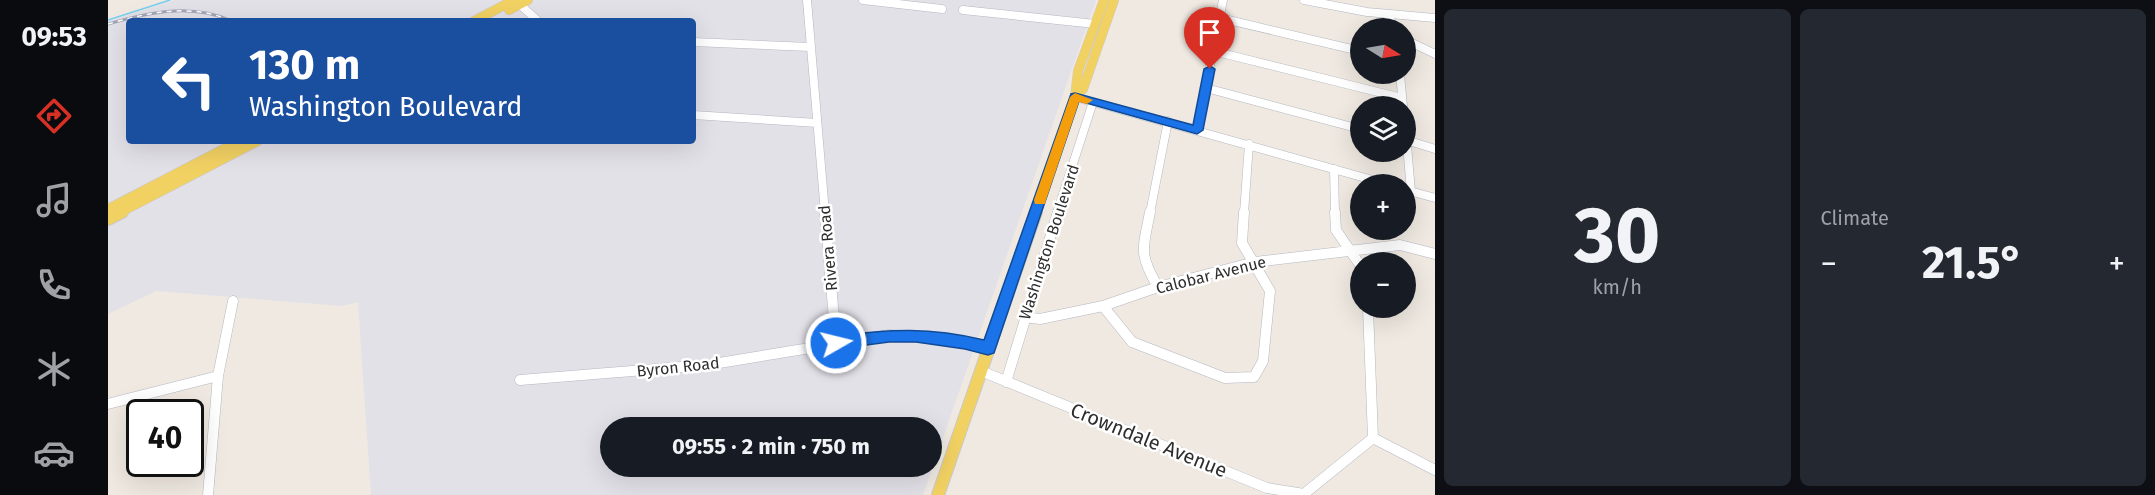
<!DOCTYPE html>
<meta charset="utf-8">
<style>
:root{--surface:#171b24;--page:#242831;--text:#f1f3f6;--muted:#9ea1a6;--accent:#d93025}
body{margin:0;font-family:"Fira Sans",sans-serif;background:var(--page);color:var(--text);height:100vh;display:flex;flex-direction:column;font-size:22px;white-space:nowrap}
*{box-sizing:border-box;margin:0}
p{font-size:20px;color:var(--muted)}
.icon{flex:none;width:33px;height:33px;fill:none;stroke:currentColor;stroke-width:2;stroke-linecap:round;stroke-linejoin:round}
.map{position:relative;flex:1;overflow:hidden}
.panel{display:flex;flex-direction:column;gap:9px;padding:9px;background:#0d0f14;width:720px}
.panel>*{flex:none}
.hud{position:absolute;left:18px;top:18px;width:570px;height:126px;border-radius:6px;box-shadow:0 6px 24px #0002;background:#1a4fa0;color:#fff;overflow:hidden}
.needle{width:39px;rotate:101deg}
.controls{position:absolute;left:1242px;top:18px;display:grid;gap:12px}
.controls a{display:grid;place-items:center;width:66px;height:66px;border-radius:50%;background:var(--surface);box-shadow:0 6px 24px #0002;font-size:30px}
.speed{position:absolute;left:18px;top:399px;display:flex;gap:12px;font-size:30px;font-weight:700;text-align:center}
.speed>*{display:grid;place-content:center;width:78px;height:78px;border-radius:50%;background:var(--surface);box-shadow:0 6px 24px #0002;line-height:1}
.speed .limit{border:3px solid #111;border-radius:9px;background:#fff;color:#111}
.pin{position:absolute;display:grid;place-items:center;width:51px;height:51px;color:#fff;margin:-62px -26px;border-radius:50% 50% 50% 0;rotate:-45deg;box-shadow:0 0 6px #0007}
.pin .icon{rotate:45deg}
.me{position:absolute;width:66px;margin:-33px;rotate:82deg;stroke-linejoin:round;filter:drop-shadow(0 0 4px #0008)}
.turn{display:flex;align-items:center;gap:21px;height:126px;padding:0 24px;font-size:27px}
.turn .icon{width:78px;height:78px;stroke-width:2.5}
.turn b{display:block;font-size:42px;line-height:51px}
.big{font-size:45px;font-weight:700;line-height:1.1}
.panel .tile{flex:1;display:flex;flex-direction:column;justify-content:center;gap:9px;min-width:0;padding:0 21px;border-radius:9px;background:var(--page)}
.panel .dial{align-items:center;gap:0}
.dial b{font-size:78px;line-height:1}
.heat{display:flex;justify-content:space-between;align-items:center;font-size:33px;direction:ltr}
.panel .tiles{flex:1;display:grid;gap:9px;grid-template-columns:repeat(2,1fr)}
.trip{position:absolute;left:492px;top:417px;width:342px;height:60px;border-radius:30px;background:var(--surface);box-shadow:0 6px 24px #0002;font-weight:700;line-height:60px;text-align:center}
main{display:flex;flex:1;min-height:0}
.dock{display:flex;flex-direction:column;width:108px;justify-content:space-around;align-items:center;background:#090b0e;color:var(--muted)}
.dock .icon{width:42px;height:42px}
.dock .on{color:var(--accent)}
.dock b{font-size:27px;color:var(--text)}
.map>svg:first-child{display:block}
.industrial{fill:#e3e1e8;fill-rule:evenodd}
.lines{fill:none;stroke-linecap:round;stroke-linejoin:round}
.stream{stroke:#75cff0;stroke-width:1.5}
.minor-far1-casing{stroke:#b4b7c1;stroke-width:9}
.minor-casing{stroke:#b4b7c1;stroke-width:11}
.major-far1-casing{stroke:#c9c9c9;stroke-width:10}
.major-casing{stroke:#c9c9c9;stroke-width:14}
.minor-far1{stroke:#fff;stroke-width:8}
.minor{stroke:#fff;stroke-width:10}
.major-far1{stroke:#f2d163;stroke-width:9}
.major{stroke:#f2d163;stroke-width:12}
.rail-casing{stroke:#a3a6b8;stroke-width:3}
.rail{stroke:#fff;stroke-width:1.5;stroke-dasharray:5;stroke-linecap:butt}
.route{fill:#1a73e8;stroke:#114b97;stroke-width:1.5}
.slow{fill:#f59e0b}
.labels{text-anchor:middle;dominant-baseline:central;stroke-width:5;stroke-linejoin:round;paint-order:stroke}
.street-label{font-size:16px;fill:#2e2e2e;stroke:#fff}
.near-street-label{font-size:20px;fill:#2e2e2e;stroke:#fff}
</style>
<main>
<nav class="dock">
<b>09:53</b>
<svg class="icon on" aria-label="directions" viewBox="0 0 24 24"><path d="M12 3l9 9-9 9-9-9zM9 14v-3h6M13 9l2 2-2 2"/></svg>
<svg class="icon" aria-label="music" viewBox="0 0 24 24"><path d="M9 18V5l10-2v13"/><circle cx="6" cy="18" r="3"/><circle cx="16" cy="16" r="3"/></svg>
<svg class="icon" aria-label="phone" viewBox="0 0 24 24"><path d="M5 4h4l2 5-3 2q2 4 5 5l2-3 5 2v4C11 20 4 13 5 4z"/></svg>
<svg class="icon" aria-label="climate" viewBox="0 0 24 24"><path d="M12 3v18M4 7l16 10M4 17L20 7"/></svg>
<svg class="icon" aria-label="car" viewBox="0 0 24 24"><path d="M5 17H2v-5l4-1 3-4h7l3 4 3 1v5h-3M9 17h6M6 11h13"/><circle cx="7" cy="17" r="2"/><circle cx="17" cy="17" r="2"/></svg>
</nav>
<div class="map">
<svg width="1327" height="495" viewBox="0 0 1327 495">
<rect width="100%" height="100%" fill="#efe9e1"/>
<path class="industrial" d="M67 0H988L815 495H263L250 302 234 306 48 291 0 314V21ZM21 21H585V141H21ZM502 428H824V466H502Z"/>
<g class="lines">
<path class="stream" d="M0 20 62 0"/>
<defs>
<path id="minor-far1" d="M699 0 717 213
M755 0 834 9
M1196 0 1259 12 1327 18
M408 1 430 21
M855 10 987 24
M1279 15 1287 28
M1112 18 1252 51
M1298 40 1327 54
M585 42 702 47
M1105 51 1294 98
M1292 74 1295 106
M1098 88 1252 129
M967 97 1279 184
M585 115 709 123
M1089 130 1115 0
M1298 133 1303 192
M1298 140 1327 149
M1226 169 1227 213
M1298 190 1327 198
M949 213 985 102
M1042 213 1060 121
M1136 213 1141 144"/>
<path id="minor" d="M717 212 728 343
M1042 212C1035 249 1030 253 1050 287
M1227 212 1228 230 1252 265
M995 306 1024 342 1117 378 1146 377 1155 361 1162 291 1134 243 1136 212
M1260 308 1265 438
M916 317 932 319 995 306 1050 287 1147 262 1292 245 1327 254
M873 371 1159 488 1196 494 1265 438
M412 380 599 365 781 335 831 339 880 348
M898 382 950 212
M0 404 110 376
M1265 438 1327 470
M100 495 110 376 125 301"/>
<path id="major-far1" d="M401 10 420 0
M366 21 406 0
M970 94 975 89 1006 0
M0 209 131 141
M11 213 150 141
M928 213 967 97 970 71 996 0"/>
<path id="major" d="M0 219 14 212
M830 495 928 212"/>
</defs>
<use href="#minor-far1" class="minor-far1-casing"/>
<use href="#minor" class="minor-casing"/>
<use href="#major-far1" class="major-far1-casing"/>
<use href="#major" class="major-casing"/>
<use href="#minor-far1" class="minor-far1"/>
<use href="#minor" class="minor"/>
<use href="#major-far1" class="major-far1"/>
<use href="#major" class="major"/>
<defs>
<path id="rail" d="M0 24C42 12 83 3 124 21"/>
</defs>
<use href="#rail" class="rail-casing"/>
<use href="#rail" class="rail"/>
</g>
<path class="route" d="M1102 66 1107 69 1095 130 1089 134 971 101 886 353 880 355 857 349 808 342H781L728 349 722 347 720 343 722 338 728 336C782 329 822 327 876 340L963 94 967 93 1085 125 1096 69Z"/>
<path class="slow" d="M967 93 985 100 979 104 971 102 938 200 937 204H927L926 200 962 97Z"/>
<g class="labels">
<g class="street-label">
<text transform="translate(941 242) rotate(-72)">Washington Boulevard</text>
<text transform="translate(720 248) rotate(-95)">Rivera Road</text>
<text transform="translate(1103 275) rotate(-14)">Calobar Avenue</text>
<text transform="translate(570 367) rotate(-6)">Byron Road</text>
</g>
<g class="near-street-label">
<text transform="translate(1041 440) rotate(22)">Crowndale Avenue</text>
</g>
</g>
</svg>
<div class="controls">
<a><svg class="needle" viewBox="-14 -14 28 28"><path d="M0-13l5 13h-10z" fill="#e53935"/><path d="M0 13l5-13h-10z" fill="#9ea1a6"/></svg></a>
<a><svg class="icon" aria-label="layers" viewBox="0 0 24 24"><path d="M12 4l9 5-9 5-9-5zM3 14l9 5 9-5"/></svg></a>
<a>+</a>
<a>−</a>
</div>
<div class="speed"><div class="limit">40</div></div>
<div class="pin" style="left:1102px;top:69px;background:#d93025"><svg class="icon" aria-label="arrive" viewBox="0 0 24 24"><path d="M6 21V4h12l-3 4 3 4H6"/></svg></div>
<svg class="me" style="left:728px;top:343px" viewBox="-20 -20 40 40"><circle r="17" fill="#1a73e8" stroke="#fff" stroke-width="3"/><path d="M0-11L8 9 0 5-8 9z" fill="#fff"/></svg>
<div class="trip">09:55 · 2 min · 750 m</div>
<div class="hud">
<div class="turn"><svg class="icon" aria-label="left" viewBox="0 0 24 24"><path d="M17 20v-9H6M10 6l-5 5 5 5"/></svg><div><b>130 m</b>Washington Boulevard</div></div>
</div>
</div>
<section class="panel">
<div class="tiles">
<div class="tile dial"><b>30</b><p>km/h</p></div>
<div class="tile"><p>Climate</p>
<div class="heat"><a>−</a><b class="big">21.5°</b><a>+</a></div>
</div>
</div>
</section>
</main>
